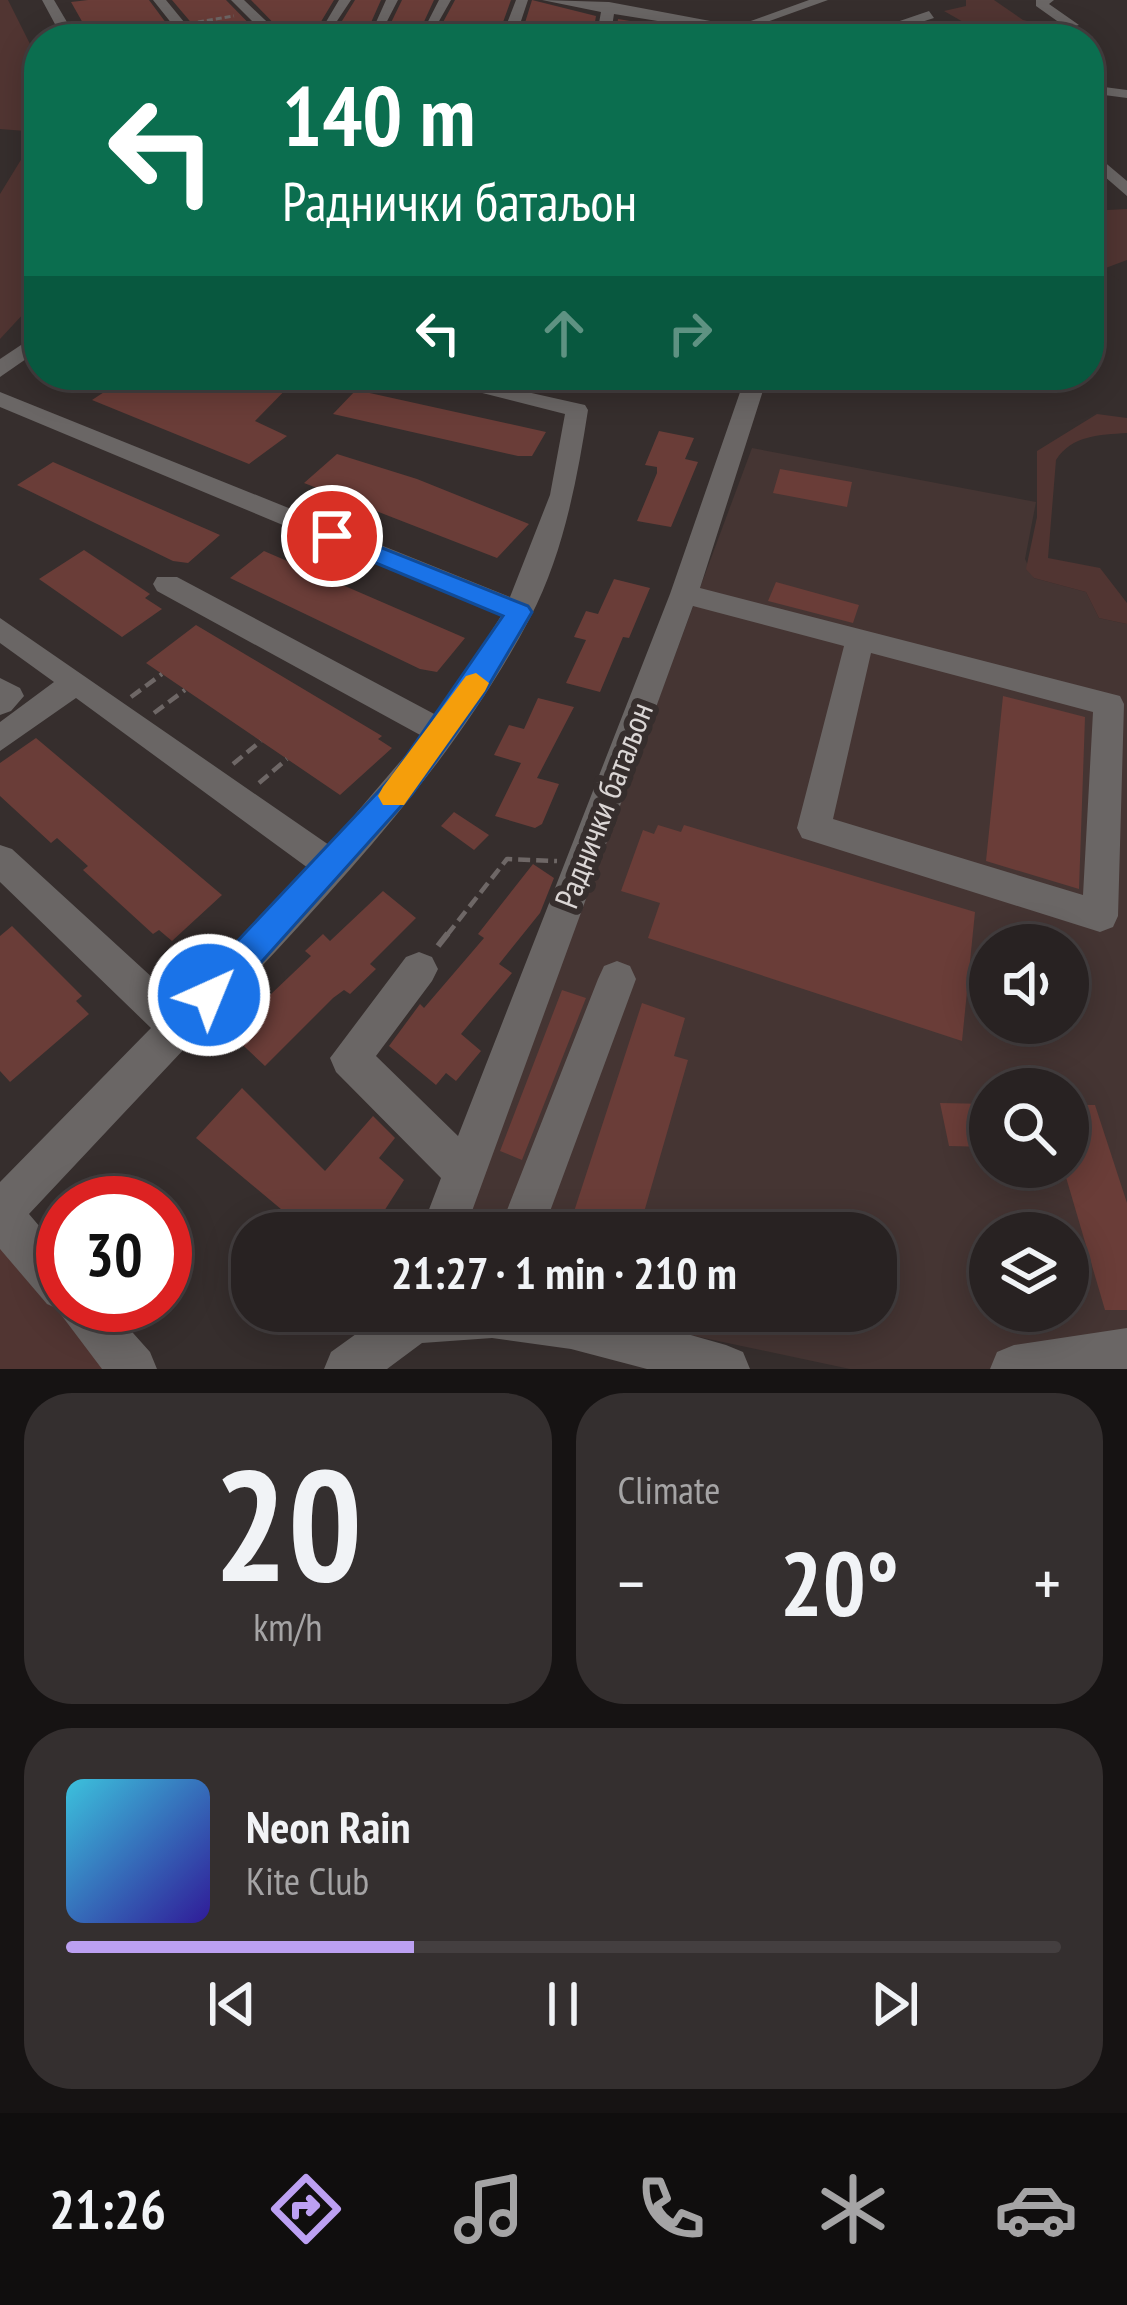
<!DOCTYPE html>
<meta charset="utf-8">
<style>
:root{--surface:#282222;--page:#342f2f;--text:#f1f3f6;--muted:#a5a4a5;--line:#443f40;--accent:#bca0f2}
body{margin:0;font-family:"PT Sans Narrow",sans-serif;background:var(--page);color:var(--text);height:100vh;display:flex;flex-direction:column;font-size:45px;white-space:nowrap}
*{box-sizing:border-box;margin:0}
p{font-size:39px;color:var(--muted)}
.icon{flex:none;width:66px;height:66px;fill:none;stroke:currentColor;stroke-width:2;stroke-linecap:round;stroke-linejoin:round}
.map{position:relative;height:1369px;overflow:hidden}
.drawer{display:flex;flex-direction:column;gap:24px;padding:24px;background:#161313;flex:1}
.drawer>*{flex:none}
.hud{position:absolute;left:24px;top:24px;width:1080px;height:366px;border-radius:48px;box-shadow:0 6px 30px #0003,0 0 0 3px var(--line);background:#0b6e4f;color:#fff;overflow:hidden}
.tools{position:absolute;left:969px;top:924px;display:grid;gap:24px}
.tools a{display:grid;place-items:center;width:120px;height:120px;border-radius:50%;background:var(--surface);box-shadow:0 6px 30px #0003,0 0 0 3px var(--line);font-size:60px}
.speed{position:absolute;left:36px;top:1176px;display:flex;gap:24px;font-size:60px;font-weight:700;text-align:center}
.speed>*{display:grid;place-content:center;width:156px;height:156px;border-radius:50%;background:var(--surface);box-shadow:0 6px 30px #0003,0 0 0 3px var(--line);line-height:1}
.speed .limit{border:18px solid #d22;background:#fff;color:#111}
.pin{position:absolute;display:grid;place-items:center;width:102px;height:102px;color:#fff;margin:-51px;border:6px solid #fff;border-radius:50%;box-shadow:0 3px 12px #0007}
.me{position:absolute;width:132px;margin:-66px;rotate:44deg;stroke-linejoin:round;filter:drop-shadow(0 0 9px #0008)}
.turn{display:flex;align-items:center;gap:42px;height:252px;padding:0 60px;font-size:54px}
.turn .icon{width:156px;height:156px;stroke-width:2.5}
.turn b{display:block;font-size:84px;line-height:102px}
.lanes{display:flex;align-items:center;height:114px;padding:0 60px;background:#0003;justify-content:center;gap:60px;direction:ltr}
.lanes .off{opacity:.35}
.big{font-size:90px;font-weight:800;line-height:1.1}
.drawer .tile{flex:1;display:flex;flex-direction:column;justify-content:center;gap:18px;min-width:0;padding:0 42px;border-radius:48px;background:var(--page)}
.drawer .dial{align-items:center;gap:0}
.dial b{font-size:156px;line-height:1}
.song{display:flex;align-items:center;gap:36px}
.cover{width:144px;height:144px;border-radius:18px;background:linear-gradient(135deg,hsl(190 70% 55%),hsl(250 70% 35%))}
.played{height:12px;border-radius:6px;background:linear-gradient(90deg,var(--accent) 35%,var(--line) 35%)}
.keys{display:flex;justify-content:space-around;direction:ltr}
.heat{display:flex;justify-content:space-between;align-items:center;font-size:66px;direction:ltr}
.drawer .tiles{flex:1;display:grid;gap:24px;grid-template-columns:1fr 1fr}
.tile:last-child{grid-column:span 2}
.trip{position:absolute;left:231px;top:1212px;width:666px;height:120px;border-radius:48px;background:var(--surface);box-shadow:0 6px 30px #0003,0 0 0 3px var(--line);font-weight:800;line-height:120px;text-align:center}
.menu{display:flex;height:192px;justify-content:space-around;align-items:center;background:#100e0e;color:var(--muted)}
.menu .icon{width:84px;height:84px}
.menu .selected{color:var(--accent)}
.menu b{font-size:54px;color:var(--text)}
.map>svg:first-child{display:block}
.built{fill:#453533;fill-rule:evenodd}
.green{fill:#513532}
.building{fill:#6a3d38}
.lines{fill:none;stroke-linecap:round;stroke-linejoin:round}
.path-far2{stroke:#6e6766;stroke-width:3;stroke-dasharray:6 3;stroke-linecap:butt}
.path-far1{stroke:#6e6766;stroke-width:4.5;stroke-dasharray:12 6;stroke-linecap:butt}
.path{stroke:#6e6766;stroke-width:6;stroke-dasharray:16 9;stroke-linecap:butt}
.minor{fill:#6a6665;fill-rule:evenodd}
.route{fill:#1a73e8;stroke:#114b97;stroke-width:3}
.slow{fill:#f59e0b}
.labels{text-anchor:middle;dominant-baseline:central;stroke-width:12;stroke-linejoin:round;paint-order:stroke}
.street-label{font-size:33px;fill:#dbd6d5;stroke:#362e2d}
</style>
<div class="map">
<svg width="1127" height="1369" viewBox="0 0 1127 1369">
<rect width="100%" height="100%" fill="#362e2d"/>
<path class="built" d="M752 448 1036 502 1025 559 1034 578 1086 592 1099 618 1127 624V1369H850L577 1311H876V1233H460ZM990 945H1068V1023H990ZM990 1089H1068V1167H990ZM990 1233H1068V1311H990Z"/>
<path class="green" d="M0 0H8L39 62V297L0 339V194L38 132 0 129Z
M966 0H994L1023 20 1094 37 993 39 944 11 966 6Z
M1127 209V260L1103 269 1127 286 1089 259V211Z
M1097 414 1127 418V433C1099 435 1072 435 1056 460L1048 558 1100 568 1127 603V624L1099 618 1086 592 1034 578 1026 569 1037 517V451Z
M0 1215 63 1305 133 1369H0Z"/>
<path class="building" d="M88 0H149L175 35 92 39 71 2Z
M172 0H226L264 39H205Z
M251 0H334L319 25 323 32 337 29 355 0H381L369 27 373 34 387 31 402 0H434L416 39H289Z
M455 0H511L497 39H434Z
M532 0 596 16 592 39H520Z
M618 19 703 33V39H615Z
M130 375H300L255 421 287 436 249 464 92 400Z
M356 390 546 432 532 456H518L333 414Z
M659 431 694 438 685 459 698 462 671 527 637 521 657 473V467L645 465Z
M337 454 417 479 529 524 497 558 304 483Z
M53 462 220 535 188 563 173 561 17 485Z
M780 469 852 482 847 507 773 493Z
M84 550 150 594 145 598 162 609 122 637 39 579Z
M264 551 465 638 437 672 420 669 230 578Z
M614 579 650 588 629 638 623 637 600 692 566 683 586 640 574 637 586 611 598 614Z
M776 582 859 605 853 623 768 601Z
M196 625 382 736 378 739 392 748 340 795 146 663Z
M1003 696 1085 717 1079 889 986 861Z
M538 698 574 707 537 778 559 784 542 824 535 828 495 816 521 763 494 755 509 725 524 729Z
M36 738 222 895 172 941 159 930 153 934 83 870 88 866 57 838 51 843 0 796V763Z
M454 812 489 835 474 850 441 826Z
M658 825 681 832 684 825 975 912 962 1041 648 938 660 903 621 891 643 830 654 834Z
M533 864 554 878 540 913 499 964 512 973 461 1034 481 1051 456 1081 446 1073 436 1085 389 1046 420 1004 424 1008 484 938 478 934Z
M383 891 416 918 370 964 376 969 350 994 344 990 333 998 265 1066 230 1033 311 956 305 951 323 934 330 941Z
M12 926 82 996 76 1001 89 1014 10 1082 0 1071V936Z
M562 990 586 998 522 1160 500 1151Z
M642 1003 685 1018 674 1056 688 1060 638 1233H567Z
M242 1088 325 1171 373 1116 395 1138 379 1158 404 1180 370 1233H315L304 1221 300 1225 196 1138Z
M940 1103 990 1104V1147L949 1146Z
M1068 1105H1095L1127 1203V1310H1105L1063 1167H1068Z"/>
<g class="lines">
<path class="path-far2" d="M198 22 234 16"/>
<path class="path-far1" d="M131 697 162 674
M154 713 185 690
M233 764 261 741
M259 783 287 759
M447 935 507 859 557 861"/>
<path class="path" d="M438 946 449 932"/>
<path class="minor" d="M42 0H54L77 39H63Z
M153 0H166L198 39H184Z
M231 0H244L285 39H270Z
M339 0H351L333 27H323Z
M386 0H398L383 29H373Z
M439 0H451L430 37H420Z
M516 0H528L515 39H501Z
M542 0 609 2 737 26 809 0H828L750 28 802 39H770L614 14 610 39H596L601 12Z
M1036 0H1054L1049 4 1079 25 1067 28 1036 6Z
M929 11 934 18 868 39H847Z
M1089 85 1127 90V98L1089 93Z
M1089 149 1127 181V196L1089 163Z
M39 333V350L0 377V359Z
M411 375H452L585 405 588 410C577 481 563 555 530 618 458 755 352 870 247 982 174 1060 101 1137 29 1214L63 1254V1305H108L150 1352 157 1369H102L56 1308 47 1304 0 1249V1182L151 1028 0 882V845L12 849 178 1001 308 868 76 698 0 751V722L54 682 0 643V618L329 845 422 736 157 591 153 584 157 577H177L438 716 501 616 0 407V392L510 597 550 495 565 414Z
M746 375H768L700 588 1120 696 1124 704 1118 916 1113 927 1100 932 802 838 797 828 844 646 693 606 464 1233H420L441 1178 336 1072 330 1058 406 957 419 952 432 957 438 969 432 981 376 1056 458 1136 670 594ZM871 653 1093 712 1083 895 833 819Z
M0 678 20 688 24 696 11 711 0 715Z
M617 961 630 966 636 979 542 1233H498L598 979 604 966Z
M388 1311H606L726 1345 743 1352 750 1369H647L571 1349 492 1338 422 1343 387 1369H324L331 1352Z
M1127 1328V1369H990L997 1352 1014 1345Z"/>
</g>
<path class="route" d="M332 528 528 606 532 612 483 695 412 794 221 1007 209 1012 197 1007 192 995 197 984 392 777 503 616 323 541 320 536Z"/>
<path class="slow" d="M476 673 489 683 485 691 404 805H383L378 796 383 787 466 676Z"/>
<g class="labels">
<g class="street-label">
<text transform="translate(603 805) rotate(-69)">Раднички батаљон</text>
</g>
</g>
</svg>
<div class="tools">
<a><svg class="icon" aria-label="sound" viewBox="0 0 24 24"><path d="M4 9h4l5-4v14l-5-4H4zM17 9q2 3 0 6"/></svg></a>
<a><svg class="icon" aria-label="search" viewBox="0 0 24 24"><circle cx="10" cy="10" r="6"/><path d="M15 15l6 6"/></svg></a>
<a><svg class="icon" aria-label="layers" viewBox="0 0 24 24"><path d="M12 4l9 5-9 5-9-5zM3 14l9 5 9-5"/></svg></a>
</div>
<div class="speed"><div class="limit">30</div></div>
<div class="pin" style="left:332px;top:536px;background:#d93025"><svg class="icon" aria-label="arrive" viewBox="0 0 24 24"><path d="M6 21V4h12l-3 4 3 4H6"/></svg></div>
<svg class="me" style="left:209px;top:995px" viewBox="-20 -20 40 40"><circle r="17" fill="#1a73e8" stroke="#fff" stroke-width="3"/><path d="M0-11L8 9 0 5-8 9z" fill="#fff"/></svg>
<div class="trip">21:27 · 1 min · 210 m</div>
<div class="hud">
<div class="turn"><svg class="icon" aria-label="left" viewBox="0 0 24 24"><path d="M17 20v-9H6M10 6l-5 5 5 5"/></svg><div><b>140 m</b>Раднички батаљон</div></div>
<div class="lanes"><svg class="icon" aria-label="left" viewBox="0 0 24 24"><path d="M17 20v-9H6M10 6l-5 5 5 5"/></svg><svg class="icon off" aria-label="ahead" viewBox="0 0 24 24"><path d="M12 20V5M6 11l6-6 6 6"/></svg><svg class="icon off" aria-label="right" viewBox="0 0 24 24"><path d="M7 20v-9h11M14 6l5 5-5 5"/></svg></div>
</div>
</div>
<section class="drawer">
<div class="tiles">
<div class="tile dial"><b>20</b><p>km/h</p></div>
<div class="tile"><p>Climate</p>
<div class="heat"><a>−</a><b class="big">20°</b><a>+</a></div>
</div>
<div class="tile">
<div class="song"><i class="cover"></i><div><b>Neon Rain</b><p>Kite Club</p></div></div>
<div class="played"></div>
<div class="keys"><svg class="icon" aria-label="previous" viewBox="0 0 24 24"><path d="M18 5L8 12l10 7zM5 5v14"/></svg><svg class="icon" aria-label="pause" viewBox="0 0 24 24"><path d="M8 5v14M16 5v14"/></svg><svg class="icon" aria-label="next" viewBox="0 0 24 24"><path d="M6 5l10 7-10 7zM19 5v14"/></svg></div>
</div>
</div>
</section>
<nav class="menu">
<b>21:26</b>
<svg class="icon selected" aria-label="directions" viewBox="0 0 24 24"><path d="M12 3l9 9-9 9-9-9zM9 14v-3h6M13 9l2 2-2 2"/></svg>
<svg class="icon" aria-label="music" viewBox="0 0 24 24"><path d="M9 18V5l10-2v13"/><circle cx="6" cy="18" r="3"/><circle cx="16" cy="16" r="3"/></svg>
<svg class="icon" aria-label="phone" viewBox="0 0 24 24"><path d="M5 4h4l2 5-3 2q2 4 5 5l2-3 5 2v4C11 20 4 13 5 4z"/></svg>
<svg class="icon" aria-label="climate" viewBox="0 0 24 24"><path d="M12 3v18M4 7l16 10M4 17L20 7"/></svg>
<svg class="icon" aria-label="car" viewBox="0 0 24 24"><path d="M5 17H2v-5l4-1 3-4h7l3 4 3 1v5h-3M9 17h6M6 11h13"/><circle cx="7" cy="17" r="2"/><circle cx="17" cy="17" r="2"/></svg>
</nav>
